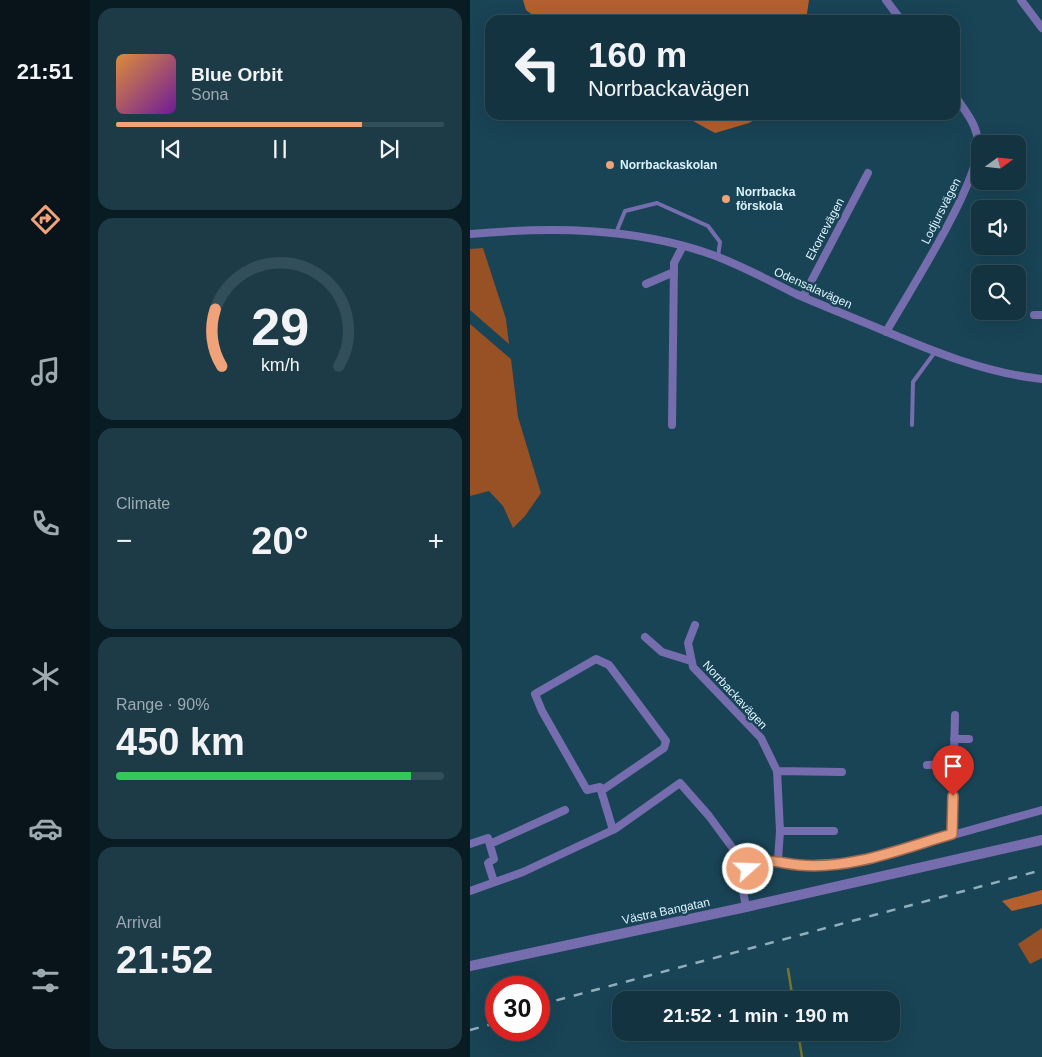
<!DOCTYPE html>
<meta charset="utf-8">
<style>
:root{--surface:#133340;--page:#1c3b47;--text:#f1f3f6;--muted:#9daab1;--line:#324e59;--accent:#f0a278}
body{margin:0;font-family:Arial,sans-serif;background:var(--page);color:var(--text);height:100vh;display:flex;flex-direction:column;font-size:19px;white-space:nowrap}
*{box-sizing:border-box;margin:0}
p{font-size:16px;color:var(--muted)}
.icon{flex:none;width:28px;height:28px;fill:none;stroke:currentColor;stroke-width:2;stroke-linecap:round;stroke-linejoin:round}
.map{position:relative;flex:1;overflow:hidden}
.details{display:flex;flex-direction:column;gap:8px;padding:8px;background:#0a1c23;width:380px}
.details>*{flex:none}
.hud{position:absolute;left:15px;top:15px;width:475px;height:105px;border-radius:15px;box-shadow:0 5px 20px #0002,0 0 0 1px var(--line);background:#133340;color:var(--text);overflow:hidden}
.needle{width:32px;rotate:75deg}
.tools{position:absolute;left:501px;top:135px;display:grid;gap:10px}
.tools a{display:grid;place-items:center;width:55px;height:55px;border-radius:10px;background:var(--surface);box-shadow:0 5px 20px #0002,0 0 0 1px var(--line);font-size:25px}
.speed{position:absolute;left:15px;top:976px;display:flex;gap:10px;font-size:25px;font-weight:700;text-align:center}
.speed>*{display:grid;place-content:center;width:65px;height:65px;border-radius:50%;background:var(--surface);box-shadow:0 5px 20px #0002,0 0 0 1px var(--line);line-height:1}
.speed .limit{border:8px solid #d22;background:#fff;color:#111}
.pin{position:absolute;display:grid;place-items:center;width:42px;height:42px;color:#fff;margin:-51px -21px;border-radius:50% 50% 50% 0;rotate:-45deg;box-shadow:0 0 5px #0007}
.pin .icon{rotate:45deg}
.me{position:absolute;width:55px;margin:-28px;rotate:70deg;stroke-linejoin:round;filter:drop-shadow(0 0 4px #0008)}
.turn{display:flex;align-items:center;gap:18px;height:105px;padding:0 20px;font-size:22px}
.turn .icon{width:65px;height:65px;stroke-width:2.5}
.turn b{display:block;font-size:35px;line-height:42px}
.big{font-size:38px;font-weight:800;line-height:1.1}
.details .tile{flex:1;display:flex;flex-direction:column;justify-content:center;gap:8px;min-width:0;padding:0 18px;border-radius:15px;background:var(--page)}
.details .dial{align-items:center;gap:0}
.dial svg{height:130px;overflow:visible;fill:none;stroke:var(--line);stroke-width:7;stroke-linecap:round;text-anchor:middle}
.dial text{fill:var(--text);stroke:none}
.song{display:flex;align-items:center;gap:15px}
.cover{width:60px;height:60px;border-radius:8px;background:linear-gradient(135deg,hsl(30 70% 55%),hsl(280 70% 35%))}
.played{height:5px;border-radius:2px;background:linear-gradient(90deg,var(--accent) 75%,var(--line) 75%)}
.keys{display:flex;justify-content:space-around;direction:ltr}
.heat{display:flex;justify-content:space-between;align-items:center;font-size:28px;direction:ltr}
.charge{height:8px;border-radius:4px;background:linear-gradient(90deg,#34c759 90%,var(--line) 0)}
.trip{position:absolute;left:142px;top:991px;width:288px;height:50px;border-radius:15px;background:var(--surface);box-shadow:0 5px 20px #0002,0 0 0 1px var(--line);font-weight:800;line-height:50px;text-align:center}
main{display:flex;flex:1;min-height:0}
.dock{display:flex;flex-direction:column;width:90px;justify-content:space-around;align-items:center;background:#08141a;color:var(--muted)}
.dock .icon{width:35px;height:35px}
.dock .on{color:var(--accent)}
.dock b{font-size:22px;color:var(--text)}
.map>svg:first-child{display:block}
.green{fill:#985025}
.forest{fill:#b3602e}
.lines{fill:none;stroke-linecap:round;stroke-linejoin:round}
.stream{stroke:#75752d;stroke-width:2.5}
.service{stroke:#766dae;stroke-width:4}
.minor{stroke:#766dae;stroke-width:8}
.tertiary{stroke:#766dae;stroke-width:10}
.rail{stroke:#90aebc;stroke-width:2.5;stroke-dasharray:9 9;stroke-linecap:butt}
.route-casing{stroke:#9c694e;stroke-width:12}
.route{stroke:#f0a278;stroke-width:9}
.poi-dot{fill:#f0a278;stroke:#194456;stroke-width:2}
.labels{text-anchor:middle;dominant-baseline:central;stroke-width:5;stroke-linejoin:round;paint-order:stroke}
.poi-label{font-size:12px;font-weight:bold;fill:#dcf2fd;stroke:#194456;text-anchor:start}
.street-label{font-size:12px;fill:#dcf2fd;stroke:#194456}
</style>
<main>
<nav class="dock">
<b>21:51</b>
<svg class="icon on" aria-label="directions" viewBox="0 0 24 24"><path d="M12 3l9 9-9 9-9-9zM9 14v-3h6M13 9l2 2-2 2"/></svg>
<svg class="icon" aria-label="music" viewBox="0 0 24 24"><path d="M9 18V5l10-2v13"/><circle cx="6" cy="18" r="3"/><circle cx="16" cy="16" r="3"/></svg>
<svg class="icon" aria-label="phone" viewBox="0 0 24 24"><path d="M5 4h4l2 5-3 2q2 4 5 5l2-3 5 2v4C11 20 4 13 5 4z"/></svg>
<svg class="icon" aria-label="climate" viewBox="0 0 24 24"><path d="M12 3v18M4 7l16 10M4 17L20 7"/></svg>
<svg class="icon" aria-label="car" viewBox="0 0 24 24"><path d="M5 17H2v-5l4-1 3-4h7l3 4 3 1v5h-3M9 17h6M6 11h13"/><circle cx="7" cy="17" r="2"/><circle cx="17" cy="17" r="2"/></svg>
<svg class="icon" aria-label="filters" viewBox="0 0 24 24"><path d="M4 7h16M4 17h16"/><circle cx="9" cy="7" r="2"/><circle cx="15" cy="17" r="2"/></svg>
</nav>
<section class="details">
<div class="tile">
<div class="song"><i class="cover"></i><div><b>Blue Orbit</b><p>Sona</p></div></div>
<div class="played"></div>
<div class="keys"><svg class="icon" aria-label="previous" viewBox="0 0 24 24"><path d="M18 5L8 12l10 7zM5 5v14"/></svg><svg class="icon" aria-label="pause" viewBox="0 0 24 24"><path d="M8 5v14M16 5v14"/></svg><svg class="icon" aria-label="next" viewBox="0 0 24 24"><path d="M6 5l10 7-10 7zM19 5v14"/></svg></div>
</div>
<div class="tile dial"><svg viewBox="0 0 100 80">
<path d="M14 69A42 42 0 1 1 86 69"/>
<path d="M14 69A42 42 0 0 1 10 34" stroke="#f0a278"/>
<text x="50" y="56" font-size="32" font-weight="700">29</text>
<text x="50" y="72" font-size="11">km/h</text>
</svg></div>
<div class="tile"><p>Climate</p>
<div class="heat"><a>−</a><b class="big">20°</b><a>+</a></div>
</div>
<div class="tile"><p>Range · 90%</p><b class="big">450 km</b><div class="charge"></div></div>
<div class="tile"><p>Arrival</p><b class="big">21:52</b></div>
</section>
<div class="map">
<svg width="572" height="1057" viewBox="0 0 572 1057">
<rect width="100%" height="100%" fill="#194456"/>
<path class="green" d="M13 248 36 319 39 344 0 310V249Z
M0 324 41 359 48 417 71 493 55 516 43 528 33 506 19 491 0 496Z
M572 928V958L560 964 548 944Z"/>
<path class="forest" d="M53 0H339L336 20H69L56 10Z
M212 115H293L279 123 245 133Z
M572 890V904L542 911 532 901Z"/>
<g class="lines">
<path class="stream" d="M318 969 323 1000
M328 1032 332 1057"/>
<path class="service" d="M146 233 155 211 187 203 238 226 250 242 248 257
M442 425 443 382 465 352"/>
<path class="minor" d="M416 0 431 20
M551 0 572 28
M0 234C80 227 163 227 240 254 269 264 298 280 326 294 353 306 382 317 410 329 462 351 515 373 572 379
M176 284 204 272
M333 297 398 173
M564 315H572
M416 332C437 295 511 181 508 143 507 124 495 111 485 96
M202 425 204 263 213 246
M225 625 218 643 223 667 291 738 307 771 310 831 308 860
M175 637 192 652 221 661
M484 739H499
M457 765 484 764
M307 771 372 772
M131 791 194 748 196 741 139 665 126 659 65 694 72 711 117 790 130 787 143 830
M310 831H364
M482 834 485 715
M0 844 18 838 24 859 18 863 24 882
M20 844 95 810
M0 891 53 872 145 829 210 783 239 816 278 869
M276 907 271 880 278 869 292 861 308 860 328 865 390 861 572 810"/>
<path class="tertiary" d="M0 966 276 907 572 840"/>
<path class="rail" d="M69 1005 572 870
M0 1030 26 1023"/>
</g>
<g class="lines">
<defs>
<path id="route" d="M278 869C300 856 306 863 329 865 381 870 433 848 482 834L483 796"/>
</defs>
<use href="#route" class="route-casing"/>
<use href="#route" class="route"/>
</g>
<g class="poi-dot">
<circle cx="140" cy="165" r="5"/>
<circle cx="256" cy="199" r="5"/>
</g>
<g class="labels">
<g class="poi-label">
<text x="150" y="165">Norrbackaskolan</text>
<text x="266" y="192">Norrbacka<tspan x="266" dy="14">förskola</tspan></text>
</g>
<g class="street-label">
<text transform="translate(471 211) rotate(-63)">Lodjursvägen</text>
<text transform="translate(355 229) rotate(-62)">Ekorrevägen</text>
<text transform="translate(343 288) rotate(24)">Odensalavägen</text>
<text transform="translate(265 695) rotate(47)">Norrbackavägen</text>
<text transform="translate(196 911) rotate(-12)">Västra Bangatan</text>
</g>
</g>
</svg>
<div class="tools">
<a><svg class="needle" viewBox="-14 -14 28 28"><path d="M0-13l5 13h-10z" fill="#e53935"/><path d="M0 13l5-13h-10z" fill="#9daab1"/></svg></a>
<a><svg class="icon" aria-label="sound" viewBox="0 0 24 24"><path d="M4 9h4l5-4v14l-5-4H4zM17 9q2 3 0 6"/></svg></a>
<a><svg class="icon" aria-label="search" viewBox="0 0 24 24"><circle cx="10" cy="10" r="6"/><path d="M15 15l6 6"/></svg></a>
</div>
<div class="speed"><div class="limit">30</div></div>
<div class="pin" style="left:483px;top:796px;background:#d93025"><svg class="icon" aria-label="arrive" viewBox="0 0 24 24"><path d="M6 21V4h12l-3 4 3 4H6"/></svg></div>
<svg class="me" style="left:278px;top:869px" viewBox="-20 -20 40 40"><circle r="17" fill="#f0a278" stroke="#fff" stroke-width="3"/><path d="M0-11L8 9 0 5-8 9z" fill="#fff"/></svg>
<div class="trip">21:52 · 1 min · 190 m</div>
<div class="hud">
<div class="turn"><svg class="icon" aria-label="left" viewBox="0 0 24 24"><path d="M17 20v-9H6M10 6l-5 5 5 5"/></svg><div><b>160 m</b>Norrbackavägen</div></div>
</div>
</div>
</main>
